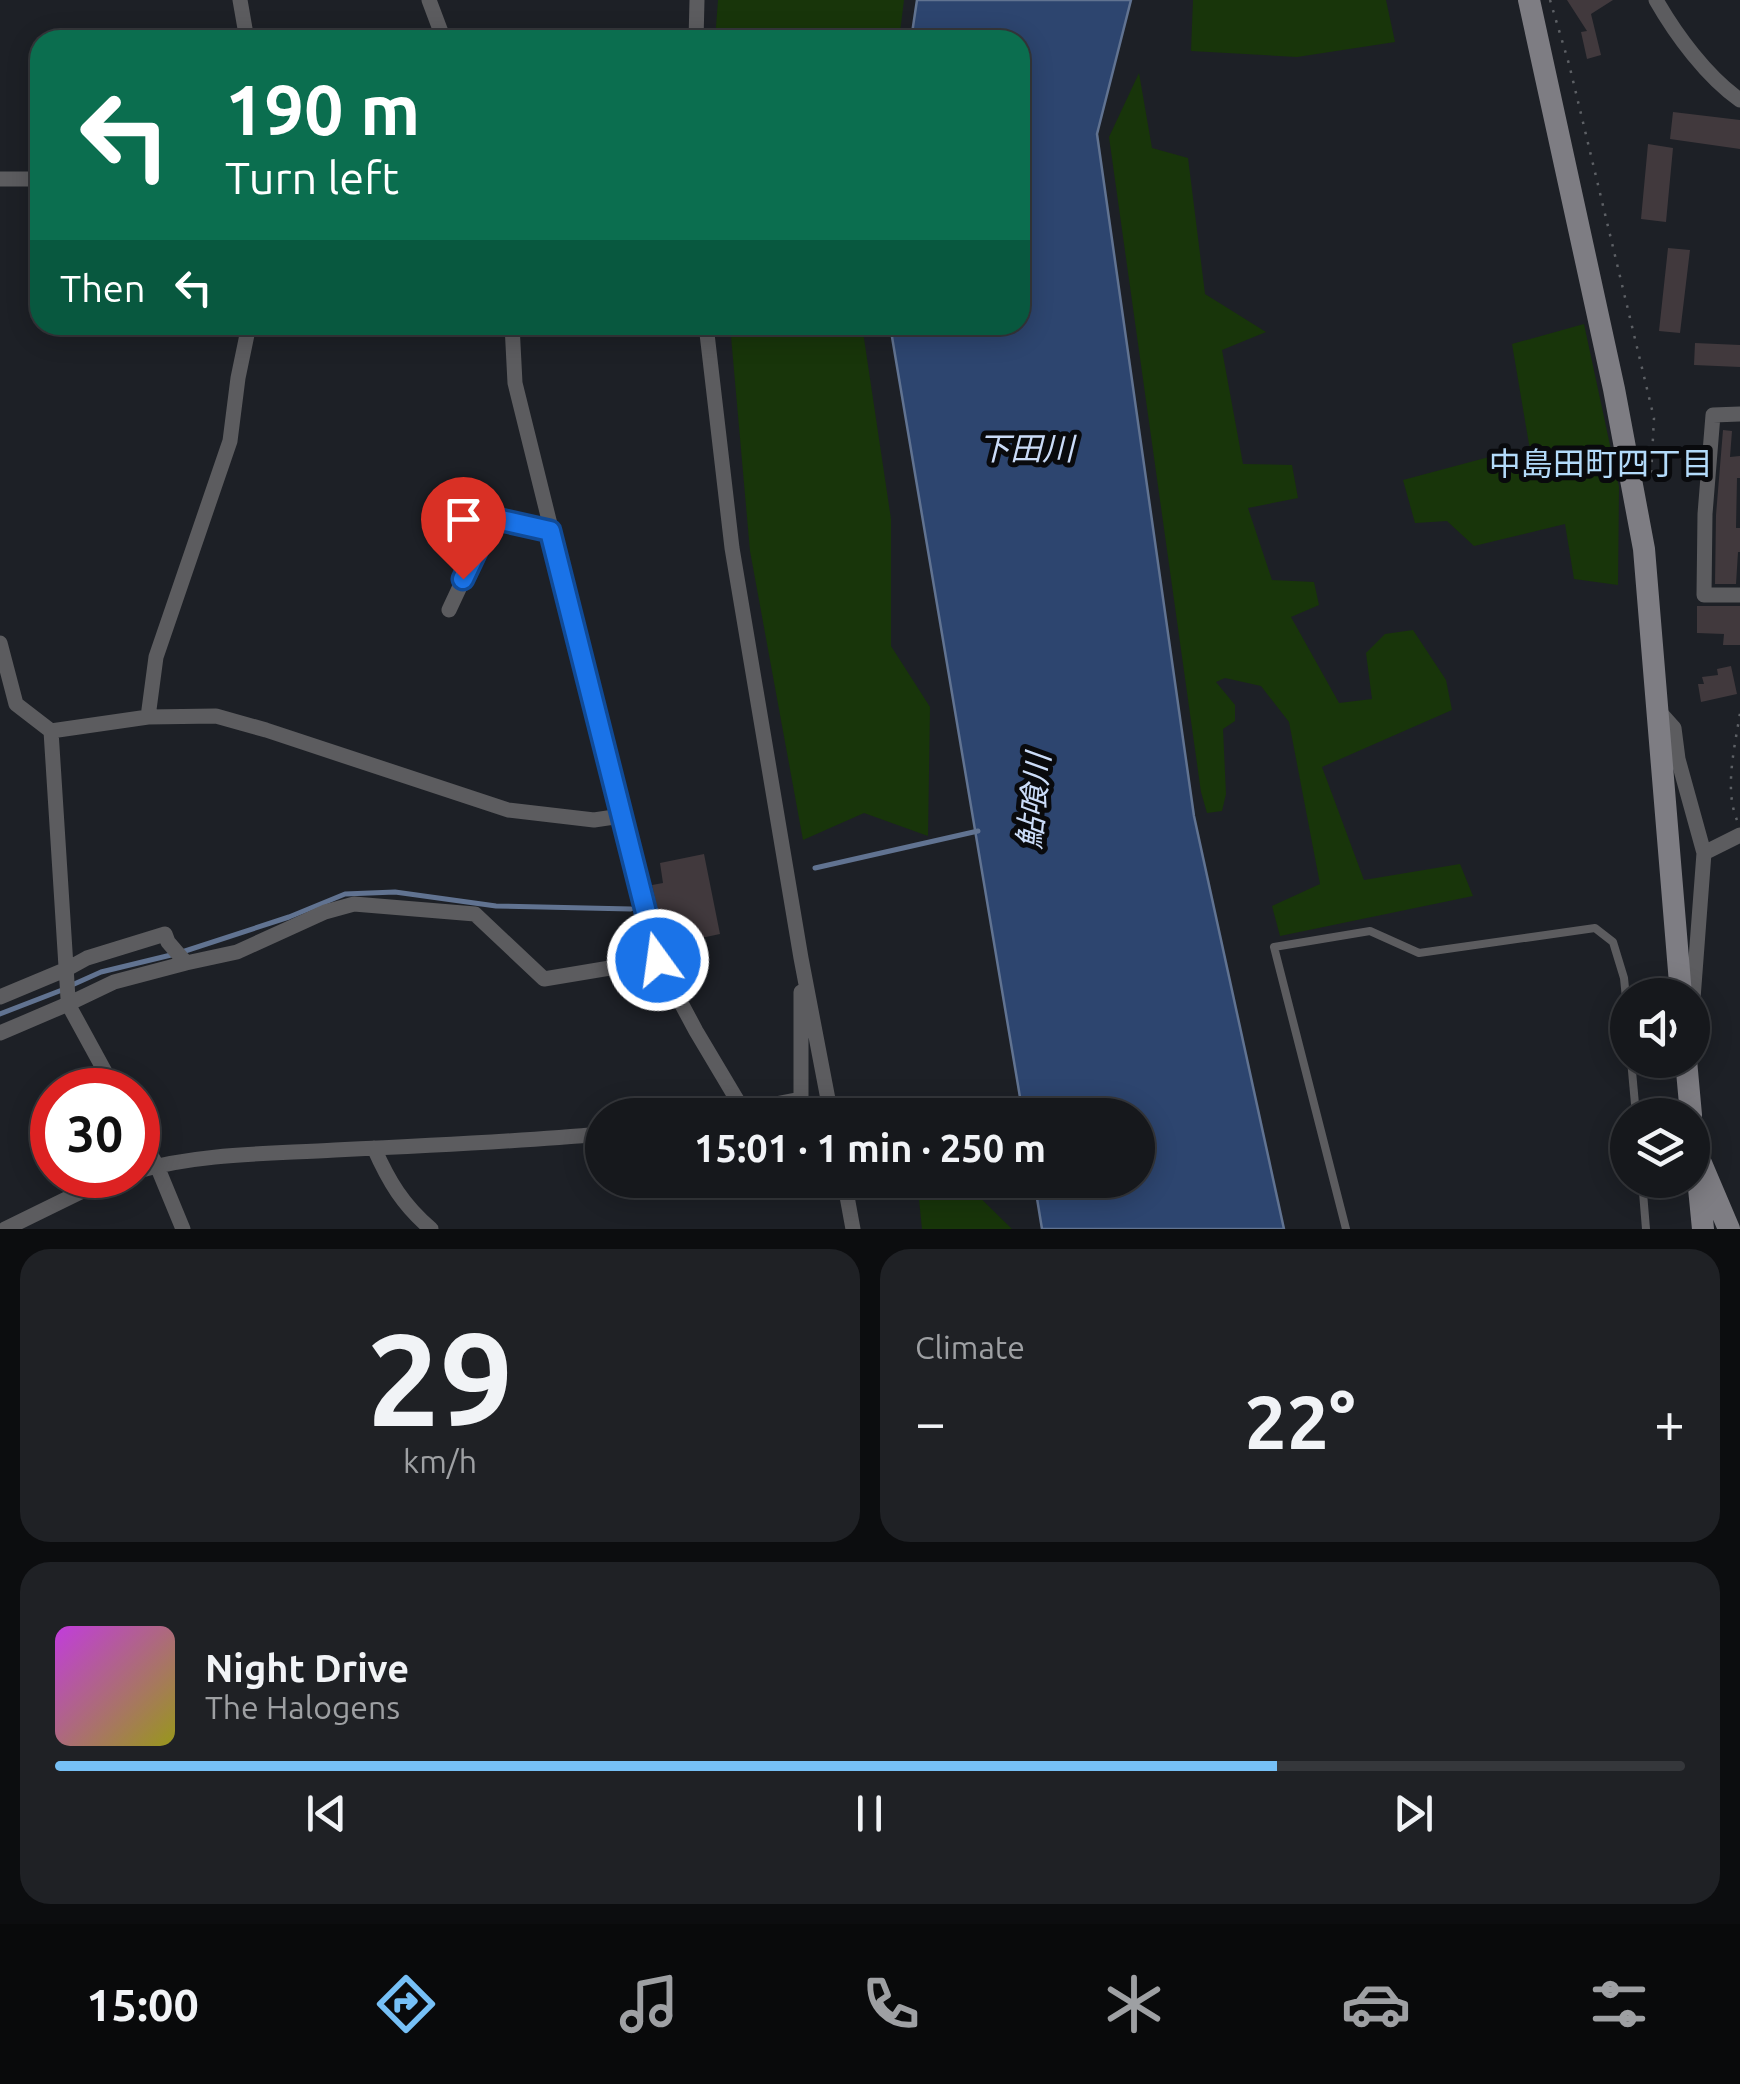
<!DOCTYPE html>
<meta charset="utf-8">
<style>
:root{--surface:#16181c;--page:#1f2125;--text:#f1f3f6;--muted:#9ea0a3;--line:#35373b;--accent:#76c0f6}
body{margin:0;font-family:Ubuntu,"Noto Sans JP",sans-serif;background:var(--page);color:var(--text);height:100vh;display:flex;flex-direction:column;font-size:38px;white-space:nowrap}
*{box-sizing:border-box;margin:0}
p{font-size:32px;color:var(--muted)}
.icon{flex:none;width:55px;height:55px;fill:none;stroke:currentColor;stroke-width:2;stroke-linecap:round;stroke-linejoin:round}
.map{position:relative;height:1229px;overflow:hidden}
.side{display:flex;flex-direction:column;gap:20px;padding:20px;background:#0c0d0f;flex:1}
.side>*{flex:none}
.top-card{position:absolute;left:30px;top:30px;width:1000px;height:305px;border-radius:30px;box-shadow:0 5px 25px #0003,0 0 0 2px var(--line);background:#0b6e4f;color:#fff;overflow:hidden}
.controls{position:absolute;left:1610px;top:978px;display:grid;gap:20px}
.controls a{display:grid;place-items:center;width:100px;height:100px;border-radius:50%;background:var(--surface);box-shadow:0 5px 25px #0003,0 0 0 2px var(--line);font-size:50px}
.speed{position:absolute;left:30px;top:1068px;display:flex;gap:20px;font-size:50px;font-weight:700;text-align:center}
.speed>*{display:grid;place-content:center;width:130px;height:130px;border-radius:50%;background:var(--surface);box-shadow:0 5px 25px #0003,0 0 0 2px var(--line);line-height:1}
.speed .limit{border:15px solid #d22;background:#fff;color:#111}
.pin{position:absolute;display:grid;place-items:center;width:85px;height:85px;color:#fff;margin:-102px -42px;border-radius:50% 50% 50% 0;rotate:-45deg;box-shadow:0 0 10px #0007}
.pin .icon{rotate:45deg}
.me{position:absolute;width:110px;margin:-55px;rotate:346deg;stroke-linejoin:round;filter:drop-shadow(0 0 8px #0008)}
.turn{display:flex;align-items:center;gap:35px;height:210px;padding:0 30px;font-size:45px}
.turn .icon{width:130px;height:130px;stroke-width:2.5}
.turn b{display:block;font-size:70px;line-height:85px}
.then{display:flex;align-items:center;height:95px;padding:0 30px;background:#0003;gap:20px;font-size:38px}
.big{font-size:75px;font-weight:700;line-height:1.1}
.side .card{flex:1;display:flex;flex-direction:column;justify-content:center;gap:15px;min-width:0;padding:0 35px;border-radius:30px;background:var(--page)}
.side .dial{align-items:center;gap:0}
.dial b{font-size:130px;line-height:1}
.song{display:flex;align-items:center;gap:30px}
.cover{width:120px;height:120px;border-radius:15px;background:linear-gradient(135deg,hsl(290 70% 55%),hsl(60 70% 35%))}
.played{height:10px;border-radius:5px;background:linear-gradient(90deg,var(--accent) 75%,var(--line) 75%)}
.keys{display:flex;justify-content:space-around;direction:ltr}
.heat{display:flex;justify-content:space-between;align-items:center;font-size:55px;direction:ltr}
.side .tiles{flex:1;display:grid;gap:20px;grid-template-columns:1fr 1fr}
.card:last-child{grid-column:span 2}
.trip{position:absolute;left:585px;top:1098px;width:570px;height:100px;border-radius:50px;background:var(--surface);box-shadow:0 5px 25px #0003,0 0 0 2px var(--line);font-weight:700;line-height:100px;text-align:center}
.tabs{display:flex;height:160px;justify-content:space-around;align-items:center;background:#090a0b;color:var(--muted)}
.tabs .icon{width:70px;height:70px}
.tabs .on{color:var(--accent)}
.tabs b{font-size:45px;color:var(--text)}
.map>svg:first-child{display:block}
.green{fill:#18350a}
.water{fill:#2d456f;stroke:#617391;stroke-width:2.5}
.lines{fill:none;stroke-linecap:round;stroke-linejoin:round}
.stream{stroke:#617391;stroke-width:5}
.building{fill:#41393d}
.path{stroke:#5e6166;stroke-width:2.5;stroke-dasharray:2.5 8;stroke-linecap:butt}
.lane{stroke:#5c5c5f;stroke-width:8}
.street{stroke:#5c5c5f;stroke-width:15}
.secondary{stroke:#7e7d83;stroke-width:22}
.route-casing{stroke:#114b97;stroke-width:25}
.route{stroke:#1a73e8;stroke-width:18}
.labels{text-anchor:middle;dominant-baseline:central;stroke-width:10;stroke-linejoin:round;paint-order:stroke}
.water-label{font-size:32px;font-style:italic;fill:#cbdcf8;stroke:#090a0d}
.neighbourhood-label{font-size:32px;fill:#b3dbfa;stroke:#090a0d}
</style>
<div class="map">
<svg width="1740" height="1229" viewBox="0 0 1740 1229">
<rect width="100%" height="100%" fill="#1d2026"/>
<path class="green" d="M718 0H904L899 40H715Z
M1193 0H1386L1395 42 1297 57 1191 51Z
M1139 73 1152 148 1188 158 1205 294 1266 332 1222 350 1243 464 1292 465 1298 498 1248 508 1272 580 1314 582 1319 605 1291 617 1339 703 1372 699 1366 653 1385 634 1413 630 1446 680 1452 710 1322 767 1364 880 1460 864 1473 896 1280 936 1272 906 1320 884 1289 722 1261 686 1225 678 1216 682 1235 705V721L1223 729 1226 794 1222 811 1207 813 1201 792 1109 137Z
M1584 324 1619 487 1618 585 1574 579 1565 524 1474 546 1447 521 1415 523 1403 480 1489 457 1530 450 1512 344Z
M730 325H862L891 519V646L930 707 928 836 864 813 803 840 750 551Z
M917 1180H962L1012 1229H922Z"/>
<path class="water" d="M917 0H1131L1097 134 1194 816 1284 1229H1042L1034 1180H1138V1115H1023L890 325H1020V40H911Z"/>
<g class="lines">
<path class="stream" d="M815 868 978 831
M182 952 289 917 345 894 395 892 496 906 631 909
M72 985 101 972 171 955
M0 1014 62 990"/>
</g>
<path class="building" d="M1567 0H1613L1591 14 1601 55 1587 59 1581 32 1587 31Z
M1673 112 1740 120V149L1670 139Z
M1648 144 1673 148 1666 222 1641 219Z
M1668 248 1690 250 1680 333 1659 331Z
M1695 343 1740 345V367L1694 365Z
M1723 430 1732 431 1730 457 1740 456V478H1737L1736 528H1740V552H1738L1736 584H1715L1716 515Z
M1697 606H1740V645H1723L1724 634 1697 633Z
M1731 666 1737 694 1701 702 1698 684H1704L1702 677 1718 675 1717 669Z
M704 854 720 934 673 944 670 928 662 930 652 885 663 883 660 863Z"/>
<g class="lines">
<path class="path" d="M1550 0 1569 64 1654 418 1651 476
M1737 820C1724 789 1735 746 1740 713"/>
<path class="lane" d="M1631 1060 1636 1115
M1642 1180 1646 1229
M1346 1229 1274 947 1370 931 1419 953 1595 928 1613 942 1624 978 1628 1019"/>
<path class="street" d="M240 0 247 40
M429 0 444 40
M1656 0C1676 35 1707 77 1740 100
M696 40 697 0
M0 179H40
M512 325 515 383 658 960 696 1031 743 1110
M706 325 732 548 801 958 831 1115
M1740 414 1713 415 1705 514 1704 595H1740
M449 610 492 518 550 531
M0 643 16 704 51 731 68 998V1004L0 1033
M1656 708 1674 728 1678 759 1704 853 1740 835
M148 717 156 657 230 441 238 378 249 325
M51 731 148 717 216 716 266 730 508 810 594 820 621 816
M0 997 67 969 87 958 165 934 168 942 186 963 237 952 325 912 354 904 475 914 544 979 658 960
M1692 1012 1704 853
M115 1090 68 1004 114 982 186 963
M719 1115 801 1099V992
M138 1131 157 1166 183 1229
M374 1148C389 1182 403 1205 431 1229
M138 1171C201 1153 270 1154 335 1150 424 1146 513 1142 602 1134
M844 1180 853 1229
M5 1229 103 1181 124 1175"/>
<path class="secondary" d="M1529 0 1614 389 1644 549 1681 995
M1686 1060 1691 1115
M1692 1127 1695 1149 1729 1229
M1698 1178 1703 1229"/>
</g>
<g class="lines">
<defs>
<path id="route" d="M463 579 492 518 550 531 658 960"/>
</defs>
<use href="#route" class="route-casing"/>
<use href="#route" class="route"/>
</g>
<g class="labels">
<g class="water-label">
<text x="1026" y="448">下田川</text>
<text transform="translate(1033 801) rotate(-84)">鮎喰川</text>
</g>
<g class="neighbourhood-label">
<text x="1601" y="463">中島田町四丁目</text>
</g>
</g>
</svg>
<div class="controls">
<a><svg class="icon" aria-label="sound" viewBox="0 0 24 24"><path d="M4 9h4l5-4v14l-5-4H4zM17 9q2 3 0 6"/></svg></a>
<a><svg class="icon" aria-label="layers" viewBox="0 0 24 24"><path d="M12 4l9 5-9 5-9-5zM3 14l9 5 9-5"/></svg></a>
</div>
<div class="speed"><div class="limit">30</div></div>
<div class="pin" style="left:463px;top:579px;background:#d93025"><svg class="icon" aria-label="arrive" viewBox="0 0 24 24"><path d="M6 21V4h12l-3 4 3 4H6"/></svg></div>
<svg class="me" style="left:658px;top:960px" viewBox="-20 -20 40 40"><circle r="17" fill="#1a73e8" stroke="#fff" stroke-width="3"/><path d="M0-11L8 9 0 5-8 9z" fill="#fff"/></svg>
<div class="trip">15:01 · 1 min · 250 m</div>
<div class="top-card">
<div class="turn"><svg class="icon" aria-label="left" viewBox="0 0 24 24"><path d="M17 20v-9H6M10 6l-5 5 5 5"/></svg><div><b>190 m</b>Turn left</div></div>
<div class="then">Then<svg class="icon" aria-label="left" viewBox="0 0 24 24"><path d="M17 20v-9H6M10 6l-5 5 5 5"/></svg></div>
</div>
</div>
<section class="side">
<div class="tiles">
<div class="card dial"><b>29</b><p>km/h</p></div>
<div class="card"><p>Climate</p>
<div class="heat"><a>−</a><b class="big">22°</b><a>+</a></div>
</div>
<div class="card">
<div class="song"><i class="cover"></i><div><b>Night Drive</b><p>The Halogens</p></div></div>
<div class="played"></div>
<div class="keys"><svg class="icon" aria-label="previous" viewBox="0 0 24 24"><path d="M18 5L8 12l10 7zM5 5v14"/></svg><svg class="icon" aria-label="pause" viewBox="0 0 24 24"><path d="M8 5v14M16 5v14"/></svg><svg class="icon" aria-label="next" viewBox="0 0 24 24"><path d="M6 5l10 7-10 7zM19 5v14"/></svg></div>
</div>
</div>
</section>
<nav class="tabs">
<b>15:00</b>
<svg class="icon on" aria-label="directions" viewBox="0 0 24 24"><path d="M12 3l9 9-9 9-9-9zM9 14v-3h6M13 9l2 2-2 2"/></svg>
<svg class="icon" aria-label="music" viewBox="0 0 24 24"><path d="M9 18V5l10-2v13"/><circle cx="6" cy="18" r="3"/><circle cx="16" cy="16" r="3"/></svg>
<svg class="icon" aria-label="phone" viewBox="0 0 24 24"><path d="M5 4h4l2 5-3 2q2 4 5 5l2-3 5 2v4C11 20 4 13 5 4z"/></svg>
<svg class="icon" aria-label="climate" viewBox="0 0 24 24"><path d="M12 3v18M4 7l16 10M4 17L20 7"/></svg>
<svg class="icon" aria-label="car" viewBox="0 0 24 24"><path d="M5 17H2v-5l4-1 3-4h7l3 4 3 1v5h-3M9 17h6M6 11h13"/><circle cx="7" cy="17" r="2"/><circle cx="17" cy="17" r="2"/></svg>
<svg class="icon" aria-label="filters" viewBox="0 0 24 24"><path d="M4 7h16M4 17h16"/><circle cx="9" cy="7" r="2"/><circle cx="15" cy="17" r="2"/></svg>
</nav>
